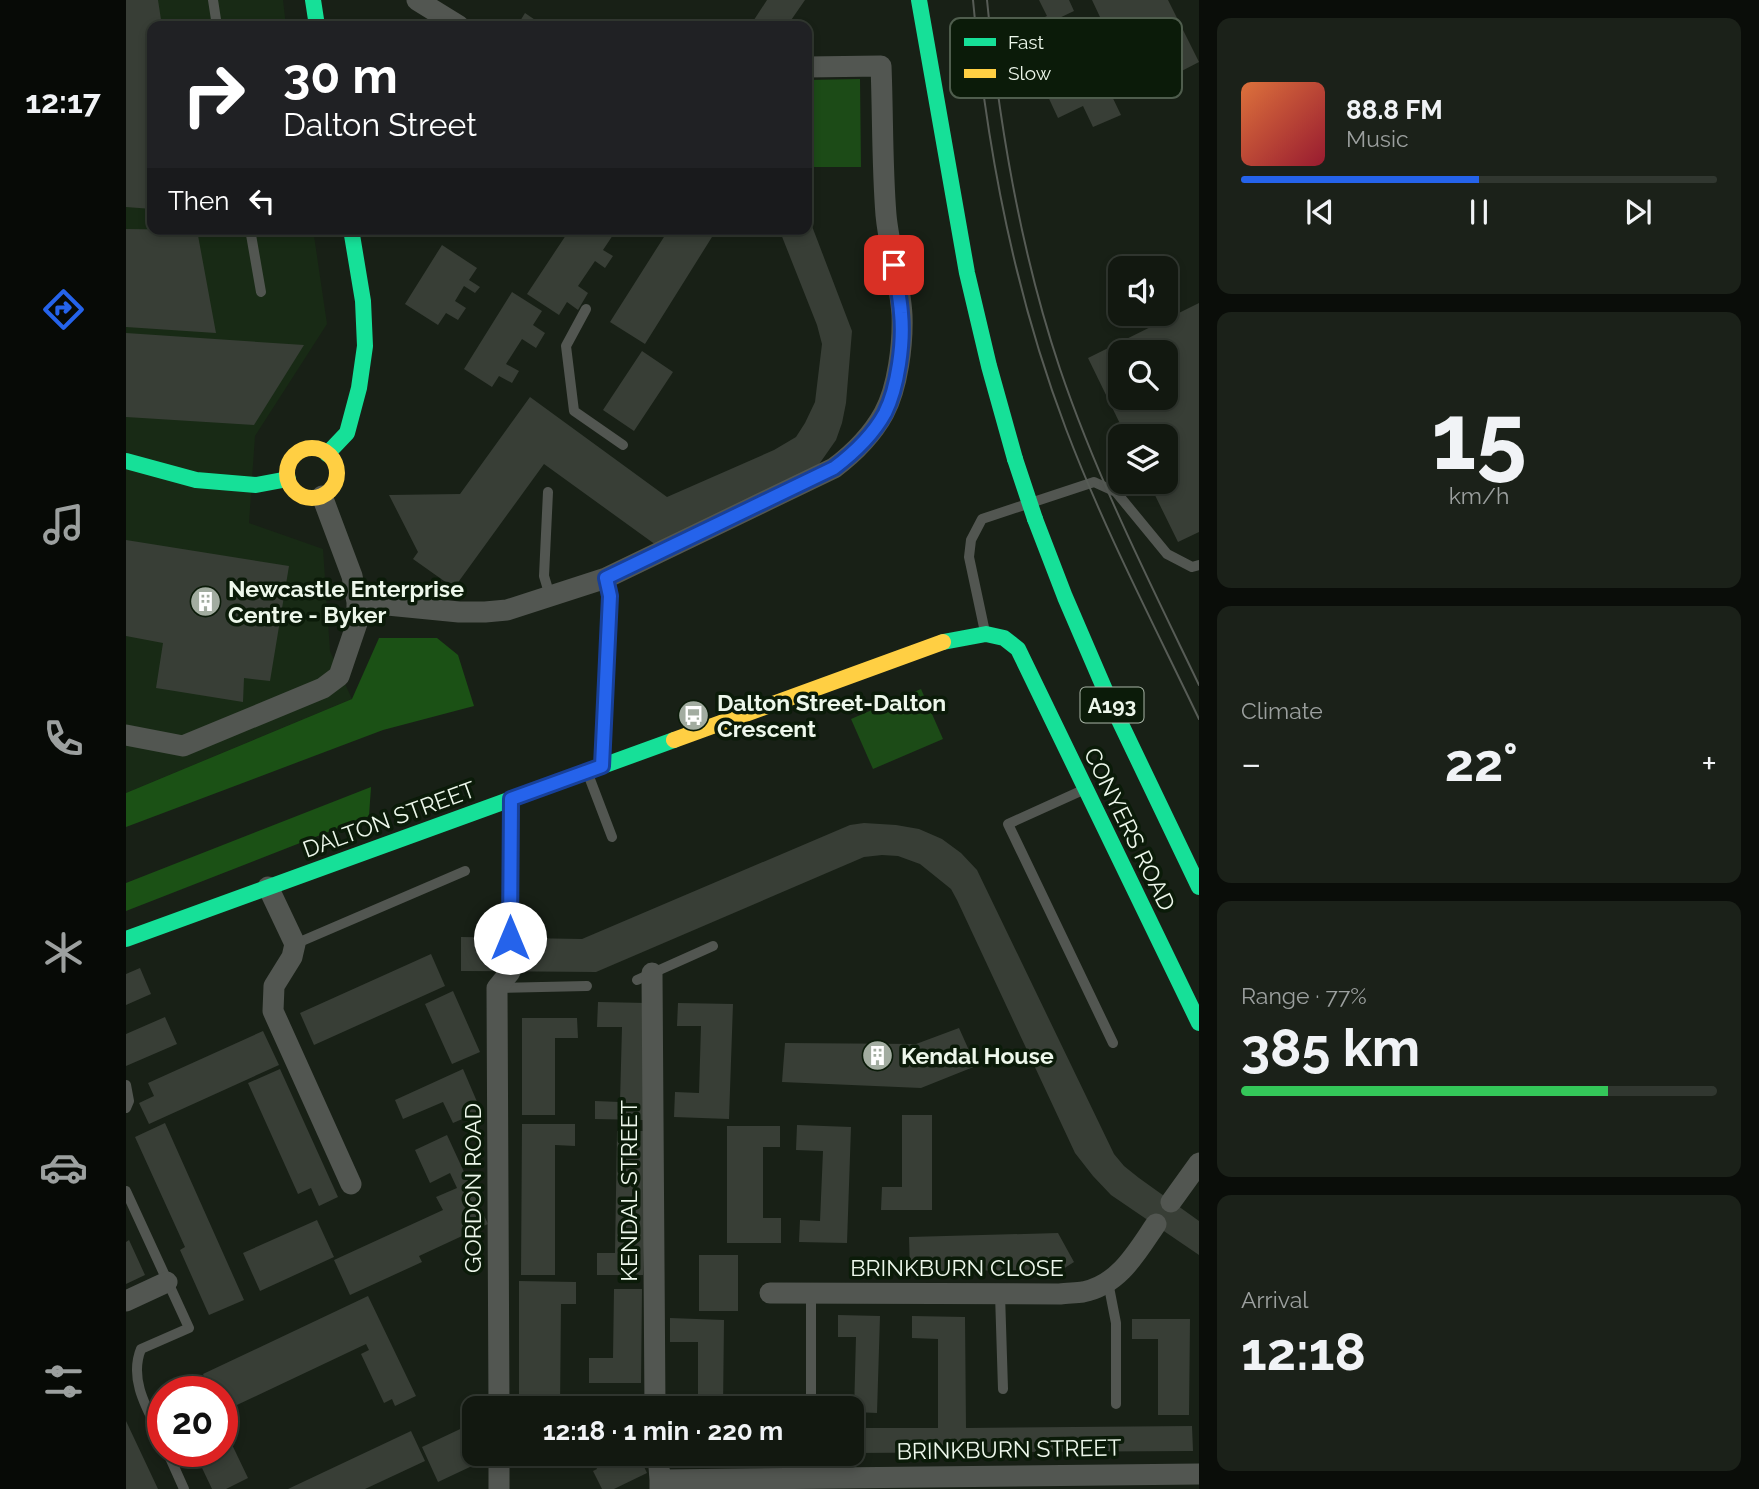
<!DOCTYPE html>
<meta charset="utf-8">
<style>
:root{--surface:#121810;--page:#1b2119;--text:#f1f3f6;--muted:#9ca09f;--line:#313730;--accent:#2563eb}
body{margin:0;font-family:Raleway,sans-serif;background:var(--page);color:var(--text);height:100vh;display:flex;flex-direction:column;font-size:26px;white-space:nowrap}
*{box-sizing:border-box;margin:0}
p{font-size:23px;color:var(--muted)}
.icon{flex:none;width:38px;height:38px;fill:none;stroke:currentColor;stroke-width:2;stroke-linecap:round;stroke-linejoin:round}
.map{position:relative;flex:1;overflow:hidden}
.side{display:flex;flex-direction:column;gap:18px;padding:18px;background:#0a0d09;width:560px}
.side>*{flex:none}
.guide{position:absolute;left:21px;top:21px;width:665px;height:214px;border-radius:14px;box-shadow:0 4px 10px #0003,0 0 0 2px var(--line);background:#202124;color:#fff;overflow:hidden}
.buttons{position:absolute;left:982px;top:256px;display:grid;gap:14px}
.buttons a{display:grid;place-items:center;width:70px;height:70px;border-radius:14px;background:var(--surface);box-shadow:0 4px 10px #0003,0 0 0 2px var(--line);font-size:35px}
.speed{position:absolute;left:21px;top:1376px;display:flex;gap:14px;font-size:35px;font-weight:700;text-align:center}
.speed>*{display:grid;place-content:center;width:91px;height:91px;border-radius:50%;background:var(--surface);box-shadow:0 4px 10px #0003,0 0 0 2px var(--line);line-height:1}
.speed .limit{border:10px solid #d22;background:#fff;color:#111}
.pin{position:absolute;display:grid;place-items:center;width:60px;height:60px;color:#fff;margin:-30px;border-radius:14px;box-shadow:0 4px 10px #0006}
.me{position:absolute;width:77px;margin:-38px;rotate:0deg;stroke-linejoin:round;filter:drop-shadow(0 0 5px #0008)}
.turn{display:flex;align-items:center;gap:24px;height:147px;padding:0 21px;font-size:32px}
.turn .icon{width:91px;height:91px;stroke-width:2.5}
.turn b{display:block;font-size:49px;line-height:60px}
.then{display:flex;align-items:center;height:66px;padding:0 21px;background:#0003;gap:14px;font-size:26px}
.big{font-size:52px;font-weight:700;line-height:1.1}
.side .widget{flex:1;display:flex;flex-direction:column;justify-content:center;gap:10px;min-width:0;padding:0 24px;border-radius:14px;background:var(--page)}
.side .dial{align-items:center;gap:0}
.dial b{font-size:91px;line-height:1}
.song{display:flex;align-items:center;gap:21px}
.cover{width:84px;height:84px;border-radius:10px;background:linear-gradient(135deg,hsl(20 70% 55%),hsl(350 70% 35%))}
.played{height:7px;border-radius:4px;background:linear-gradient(90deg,var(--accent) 50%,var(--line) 50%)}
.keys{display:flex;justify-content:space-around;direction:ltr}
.heat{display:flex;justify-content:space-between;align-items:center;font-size:38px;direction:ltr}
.charge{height:10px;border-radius:5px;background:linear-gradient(90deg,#34c759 77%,var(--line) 0)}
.trip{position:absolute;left:336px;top:1396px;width:402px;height:70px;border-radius:14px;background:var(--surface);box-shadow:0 4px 10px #0003,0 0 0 2px var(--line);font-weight:700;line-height:70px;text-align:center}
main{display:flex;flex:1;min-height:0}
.menu{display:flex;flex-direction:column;width:126px;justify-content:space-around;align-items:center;background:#070a06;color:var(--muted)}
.menu .icon{width:49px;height:49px}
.menu .current{color:var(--accent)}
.menu b{font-size:32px;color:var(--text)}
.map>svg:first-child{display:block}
.built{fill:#182a15}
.green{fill:#1c4b17}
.forest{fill:#1b5115}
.building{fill:#383e36;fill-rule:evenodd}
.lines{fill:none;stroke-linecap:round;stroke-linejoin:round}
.lane{stroke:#525651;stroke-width:10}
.street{stroke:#525651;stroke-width:21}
.fast{stroke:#16e098;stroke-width:16}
.slow{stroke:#ffcf43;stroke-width:16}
.tram{stroke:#575c56;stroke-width:2}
.fast-bridge{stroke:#16e098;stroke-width:16}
.route-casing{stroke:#184099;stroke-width:18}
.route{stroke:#2563eb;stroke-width:12}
.labels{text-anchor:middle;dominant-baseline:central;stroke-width:7;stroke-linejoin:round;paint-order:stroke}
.shield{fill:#0b1b09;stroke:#a9b5a7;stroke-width:2}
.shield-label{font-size:21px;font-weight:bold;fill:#edf7eb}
.poi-label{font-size:23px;font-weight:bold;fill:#edf7eb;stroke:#0b1b09;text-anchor:start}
.street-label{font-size:23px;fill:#edf7eb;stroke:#0b1b09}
.key{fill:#0b1b09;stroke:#4f5d4d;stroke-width:2}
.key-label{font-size:19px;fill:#edf7eb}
</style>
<main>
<nav class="menu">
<b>12:17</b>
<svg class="icon current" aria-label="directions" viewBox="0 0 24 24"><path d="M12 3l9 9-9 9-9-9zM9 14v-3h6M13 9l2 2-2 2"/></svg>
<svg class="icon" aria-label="music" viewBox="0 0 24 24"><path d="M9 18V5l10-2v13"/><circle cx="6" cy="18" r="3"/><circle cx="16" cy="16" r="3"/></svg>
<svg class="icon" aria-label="phone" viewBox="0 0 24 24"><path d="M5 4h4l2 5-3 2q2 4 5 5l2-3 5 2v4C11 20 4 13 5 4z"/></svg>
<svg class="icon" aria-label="climate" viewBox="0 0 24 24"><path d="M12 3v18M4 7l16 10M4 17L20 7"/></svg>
<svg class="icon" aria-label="car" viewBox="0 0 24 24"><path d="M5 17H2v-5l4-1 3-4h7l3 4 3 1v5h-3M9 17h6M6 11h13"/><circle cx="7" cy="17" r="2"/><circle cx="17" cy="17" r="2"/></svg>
<svg class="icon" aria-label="filters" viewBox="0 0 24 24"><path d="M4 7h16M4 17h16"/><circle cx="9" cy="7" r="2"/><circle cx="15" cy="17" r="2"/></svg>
</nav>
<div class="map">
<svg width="1073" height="1489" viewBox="0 0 1073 1489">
<rect width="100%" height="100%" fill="#182016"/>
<path class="built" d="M0 0H157L160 26H26V229H187L201 324 129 436 123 523 197 549 204 651 226 699 0 793Z"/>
<path class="green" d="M734 79 735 167H681V80Z
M795 689 817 739 747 769 725 719Z"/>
<path class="forest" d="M253 638H311L332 655 348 706 257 730 0 827V793L226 699Z
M245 787 243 816 0 911V883Z"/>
<path class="building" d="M0 0H32L36 26H26V209L0 207Z
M641 0H679L661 26H624Z
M913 0H943L948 11 927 21 961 96 981 86 995 115 967 127 957 106 932 118 891 30 921 16Z
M966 0H1042L1073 62 1021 89 1004 81Z
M399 13 418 26H391Z
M681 213 726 331 720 403 716 423 710 440 689 470 530 545 418 464 328 588 287 559 292 552 263 495 334 494 404 397 541 497 648 450 670 437 679 423 689 402 696 344 691 325 653 229H681Z
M0 229 71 230 90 333 0 327Z
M444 229H491L477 250 487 256 479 268 469 261 452 286 462 293 452 310 441 302 433 315 401 294Z
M543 229H591L519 344 484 322Z
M316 245 351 268 343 280 354 287 349 293 338 286 329 301 340 308 332 320 320 313 312 325 279 304Z
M386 292 416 311 407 325 419 333 410 348 396 339 380 364 393 371 386 383 373 376 366 387 338 369Z
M1073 303V532L1052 542 1022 481H1040V436H1000L962 358ZM994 352H1040V397H994Z
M0 333 178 345 128 425 0 417Z
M516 351 547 372 508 431 477 410Z
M0 540 163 566 144 681 118 678 117 702 30 688 37 643 0 636Z
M738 823 770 825 793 829 816 839 835 853 851 870 988 1154 998 1166 1013 1178 1073 1221V1255L985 1195 967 1176 949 1153 831 900 825 889 794 864 772 856 756 855 738 857 470 972 335 971V937L456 939 724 825Z
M305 954 319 986 188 1045 174 1013Z
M14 968 25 994 0 1005V974Z
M327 991 354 1052 326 1064 299 1004Z
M472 1002 521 1003 518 1120 469 1119V1101L494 1102 496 1027H471Z
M552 1003 607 1004 603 1119 548 1117 549 1092 573 1093 575 1026H551Z
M39 1017 51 1044 0 1066V1034Z
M396 1018H451L452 1038H429V1115H396Z
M833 1028 850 1066 795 1088 656 1082 659 1043 790 1044Z
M137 1031 153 1065 23 1124 13 1103 28 1096 22 1083Z
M154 1069 212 1197 193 1206 185 1188 172 1194 122 1083Z
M337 1069 355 1111 327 1123 317 1102 277 1119 269 1100Z
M776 1115H806V1210H755L756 1187H776Z
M39 1123 118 1300 83 1315 54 1250 59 1247 9 1137Z
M396 1124H449V1146L429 1145V1275H395Z
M671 1125 725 1127 721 1243 673 1242 674 1220 694 1221 697 1151 670 1150Z
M601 1126H654V1147H637V1218H655V1243H601Z
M491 1131H522L517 1275H471V1253H489Z
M321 1135 362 1224 293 1256 296 1262 224 1295 208 1260 317 1210 310 1197 331 1188 324 1173 304 1183 289 1150Z
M191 1220 208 1257 134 1291 117 1253Z
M932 1233 948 1262 937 1269 784 1272 783 1237Z
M3 1240 19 1275 0 1284V1242Z
M573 1255H612V1311H573Z
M393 1281 450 1282V1304H435L434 1409H393Z
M488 1289H516L515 1383H463V1358H487Z
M242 1296 290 1396 269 1406 266 1399 258 1403 235 1354 243 1350 240 1344 96 1412V1391H56L80 1380 77 1374Z
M712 1315 754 1316 751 1413 728 1412 730 1337H712Z
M786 1316 839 1317 840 1428 1066 1426 1067 1451 726 1453V1428H812V1339L786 1338Z
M544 1318 598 1320 597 1409H572V1342H544Z
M1006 1319H1064L1063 1415H1032V1339H1006Z
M0 1421 32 1489H0Z
M347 1423 348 1427V1454H361L363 1458 312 1482 296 1447Z
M99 1430 122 1478 100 1489H86L68 1451H96V1431Z
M285 1431 299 1461 239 1489H162Z
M464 1454H512L521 1473 488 1489H476L467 1471 471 1469Z"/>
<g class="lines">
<path class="lane" d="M87 0 91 26
M124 229 135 292
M460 309 440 346 448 411 497 445
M422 492 418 576 424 596
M859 632 843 557 845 540 856 519 968 482 990 492 1041 554 1066 567 1073 565
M476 764 484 596 480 578
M462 774 486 837
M957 790 882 824 987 1043
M384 938 385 801
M169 944 339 871
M511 980 587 946
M373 988 461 986
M0 1085 3 1101 0 1108
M0 1191 63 1328 15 1349C2 1381 23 1412 37 1441
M982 1282 990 1323V1404
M685 1293V1405
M874 1294 877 1389
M41 1451 58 1489"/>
<path class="street" d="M291 0 333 26
M231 602 333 612H359L381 610 480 578 708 468C728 453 746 435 758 413 772 387 777 344 776 315 774 281 763 248 760 215 756 165 757 115 755 66L681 67
M0 735 57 746 197 688 213 676 231 623V602L226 576 196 496
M142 887 169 944 166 957 148 986 147 1011 225 1184
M526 973 529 1409
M1045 1202 1073 1163
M644 1293 934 1294C941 1293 949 1293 957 1292 993 1285 1011 1252 1030 1224
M0 1301 41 1282
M373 1409 371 988 384 972
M532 1454 534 1480
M373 1489V1454
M534 1489V1480L1073 1474"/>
<path class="fast" d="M187 0 191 26
M793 0 841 273 863 366 889 459
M201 454 221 433 233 388 239 346 237 301 225 229
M0 461 70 480 130 485 162 479
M909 519 939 597 982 697 1073 887
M817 642 860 634 878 638 892 649 1073 1023
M0 939 548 740"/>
<path class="slow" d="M161 473a25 25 0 1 1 50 0a25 25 0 1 1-50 0Z
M548 740 817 642"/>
<path class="tram" d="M847 0C860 146 888 292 940 429 978 529 1027 623 1073 719
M861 0C873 125 894 250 934 369 971 478 1023 581 1073 685"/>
<path class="fast-bridge" d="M889 459 909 519"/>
</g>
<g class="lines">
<defs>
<path id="route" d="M384 938 385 799 476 766 484 596 480 578 708 468C728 453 747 435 759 413 772 387 778 342 775 313 774 297 770 281 768 265"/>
</defs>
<use href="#route" class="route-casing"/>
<use href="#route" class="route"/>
</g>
<defs>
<symbol id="building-disc" viewBox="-11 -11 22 22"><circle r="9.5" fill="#a2aca0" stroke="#0b1b09"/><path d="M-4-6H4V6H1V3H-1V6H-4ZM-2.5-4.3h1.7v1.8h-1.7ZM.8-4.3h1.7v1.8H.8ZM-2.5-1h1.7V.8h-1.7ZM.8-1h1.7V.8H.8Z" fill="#fff"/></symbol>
<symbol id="bus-disc" viewBox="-11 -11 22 22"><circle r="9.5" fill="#a2aca0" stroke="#0b1b09"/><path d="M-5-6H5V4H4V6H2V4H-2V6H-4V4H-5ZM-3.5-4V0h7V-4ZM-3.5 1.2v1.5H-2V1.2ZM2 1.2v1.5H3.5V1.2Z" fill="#fff"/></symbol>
</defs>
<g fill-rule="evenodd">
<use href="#building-disc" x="62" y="584" width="35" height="35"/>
<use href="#bus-disc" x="550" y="698" width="35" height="35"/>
<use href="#building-disc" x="734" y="1038" width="35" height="35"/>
</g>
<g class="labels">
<rect class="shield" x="954.5" y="687.5" width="63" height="35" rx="5"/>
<g class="shield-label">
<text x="986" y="705">A193</text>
</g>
<g class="poi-label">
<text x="102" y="588">Newcastle Enterprise<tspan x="102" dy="26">Centre - Byker</tspan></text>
<text x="591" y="702">Dalton Street-Dalton<tspan x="591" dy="26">Crescent</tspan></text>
<text x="775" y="1055">Kendal House</text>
</g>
<g class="street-label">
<text transform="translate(263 819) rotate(-20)">DALTON STREET</text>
<text transform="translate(1004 829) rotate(64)">CONYERS ROAD</text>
<text transform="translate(346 1188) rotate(-90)">GORDON ROAD</text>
<text transform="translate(502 1191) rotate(-90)">KENDAL STREET</text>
<text x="831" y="1267">BRINKBURN CLOSE</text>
<text transform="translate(883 1449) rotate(-1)">BRINKBURN STREET</text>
</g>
</g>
<rect x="824" y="18" width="232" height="80" rx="10" class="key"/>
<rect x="838" y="38" width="32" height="8" fill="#16e098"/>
<rect x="838" y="69" width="32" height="9" fill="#ffcf43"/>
<g class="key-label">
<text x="882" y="49">Fast</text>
<text x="882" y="80">Slow</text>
</g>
</svg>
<div class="buttons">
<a><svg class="icon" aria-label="sound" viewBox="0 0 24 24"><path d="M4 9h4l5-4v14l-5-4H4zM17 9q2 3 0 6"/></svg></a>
<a><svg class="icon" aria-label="search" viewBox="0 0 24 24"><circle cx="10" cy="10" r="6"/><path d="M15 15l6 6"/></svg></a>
<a><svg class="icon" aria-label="layers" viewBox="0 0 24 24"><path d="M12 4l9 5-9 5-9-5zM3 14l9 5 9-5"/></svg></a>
</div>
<div class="speed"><div class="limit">20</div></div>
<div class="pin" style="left:768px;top:265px;background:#d93025"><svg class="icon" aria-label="arrive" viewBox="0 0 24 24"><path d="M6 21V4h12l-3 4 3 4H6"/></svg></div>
<svg class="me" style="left:384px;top:938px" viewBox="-20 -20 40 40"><circle r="19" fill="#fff"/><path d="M0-13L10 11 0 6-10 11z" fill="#2563eb"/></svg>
<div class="trip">12:18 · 1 min · 220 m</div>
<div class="guide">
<div class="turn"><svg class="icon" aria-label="right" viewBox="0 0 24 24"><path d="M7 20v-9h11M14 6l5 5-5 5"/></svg><div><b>30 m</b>Dalton Street</div></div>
<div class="then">Then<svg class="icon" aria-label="left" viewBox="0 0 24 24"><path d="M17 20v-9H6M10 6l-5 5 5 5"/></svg></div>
</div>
</div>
<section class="side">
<div class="widget">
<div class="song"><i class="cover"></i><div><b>88.8 FM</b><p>Music</p></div></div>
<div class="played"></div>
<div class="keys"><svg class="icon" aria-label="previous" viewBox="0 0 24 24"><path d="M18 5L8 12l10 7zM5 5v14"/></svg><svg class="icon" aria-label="pause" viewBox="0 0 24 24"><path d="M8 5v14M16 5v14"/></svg><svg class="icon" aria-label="next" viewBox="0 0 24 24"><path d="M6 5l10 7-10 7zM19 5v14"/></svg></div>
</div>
<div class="widget dial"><b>15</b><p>km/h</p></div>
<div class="widget"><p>Climate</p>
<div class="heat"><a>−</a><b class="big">22°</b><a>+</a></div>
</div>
<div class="widget"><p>Range · 77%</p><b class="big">385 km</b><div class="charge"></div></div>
<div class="widget"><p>Arrival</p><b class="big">12:18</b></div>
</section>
</main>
